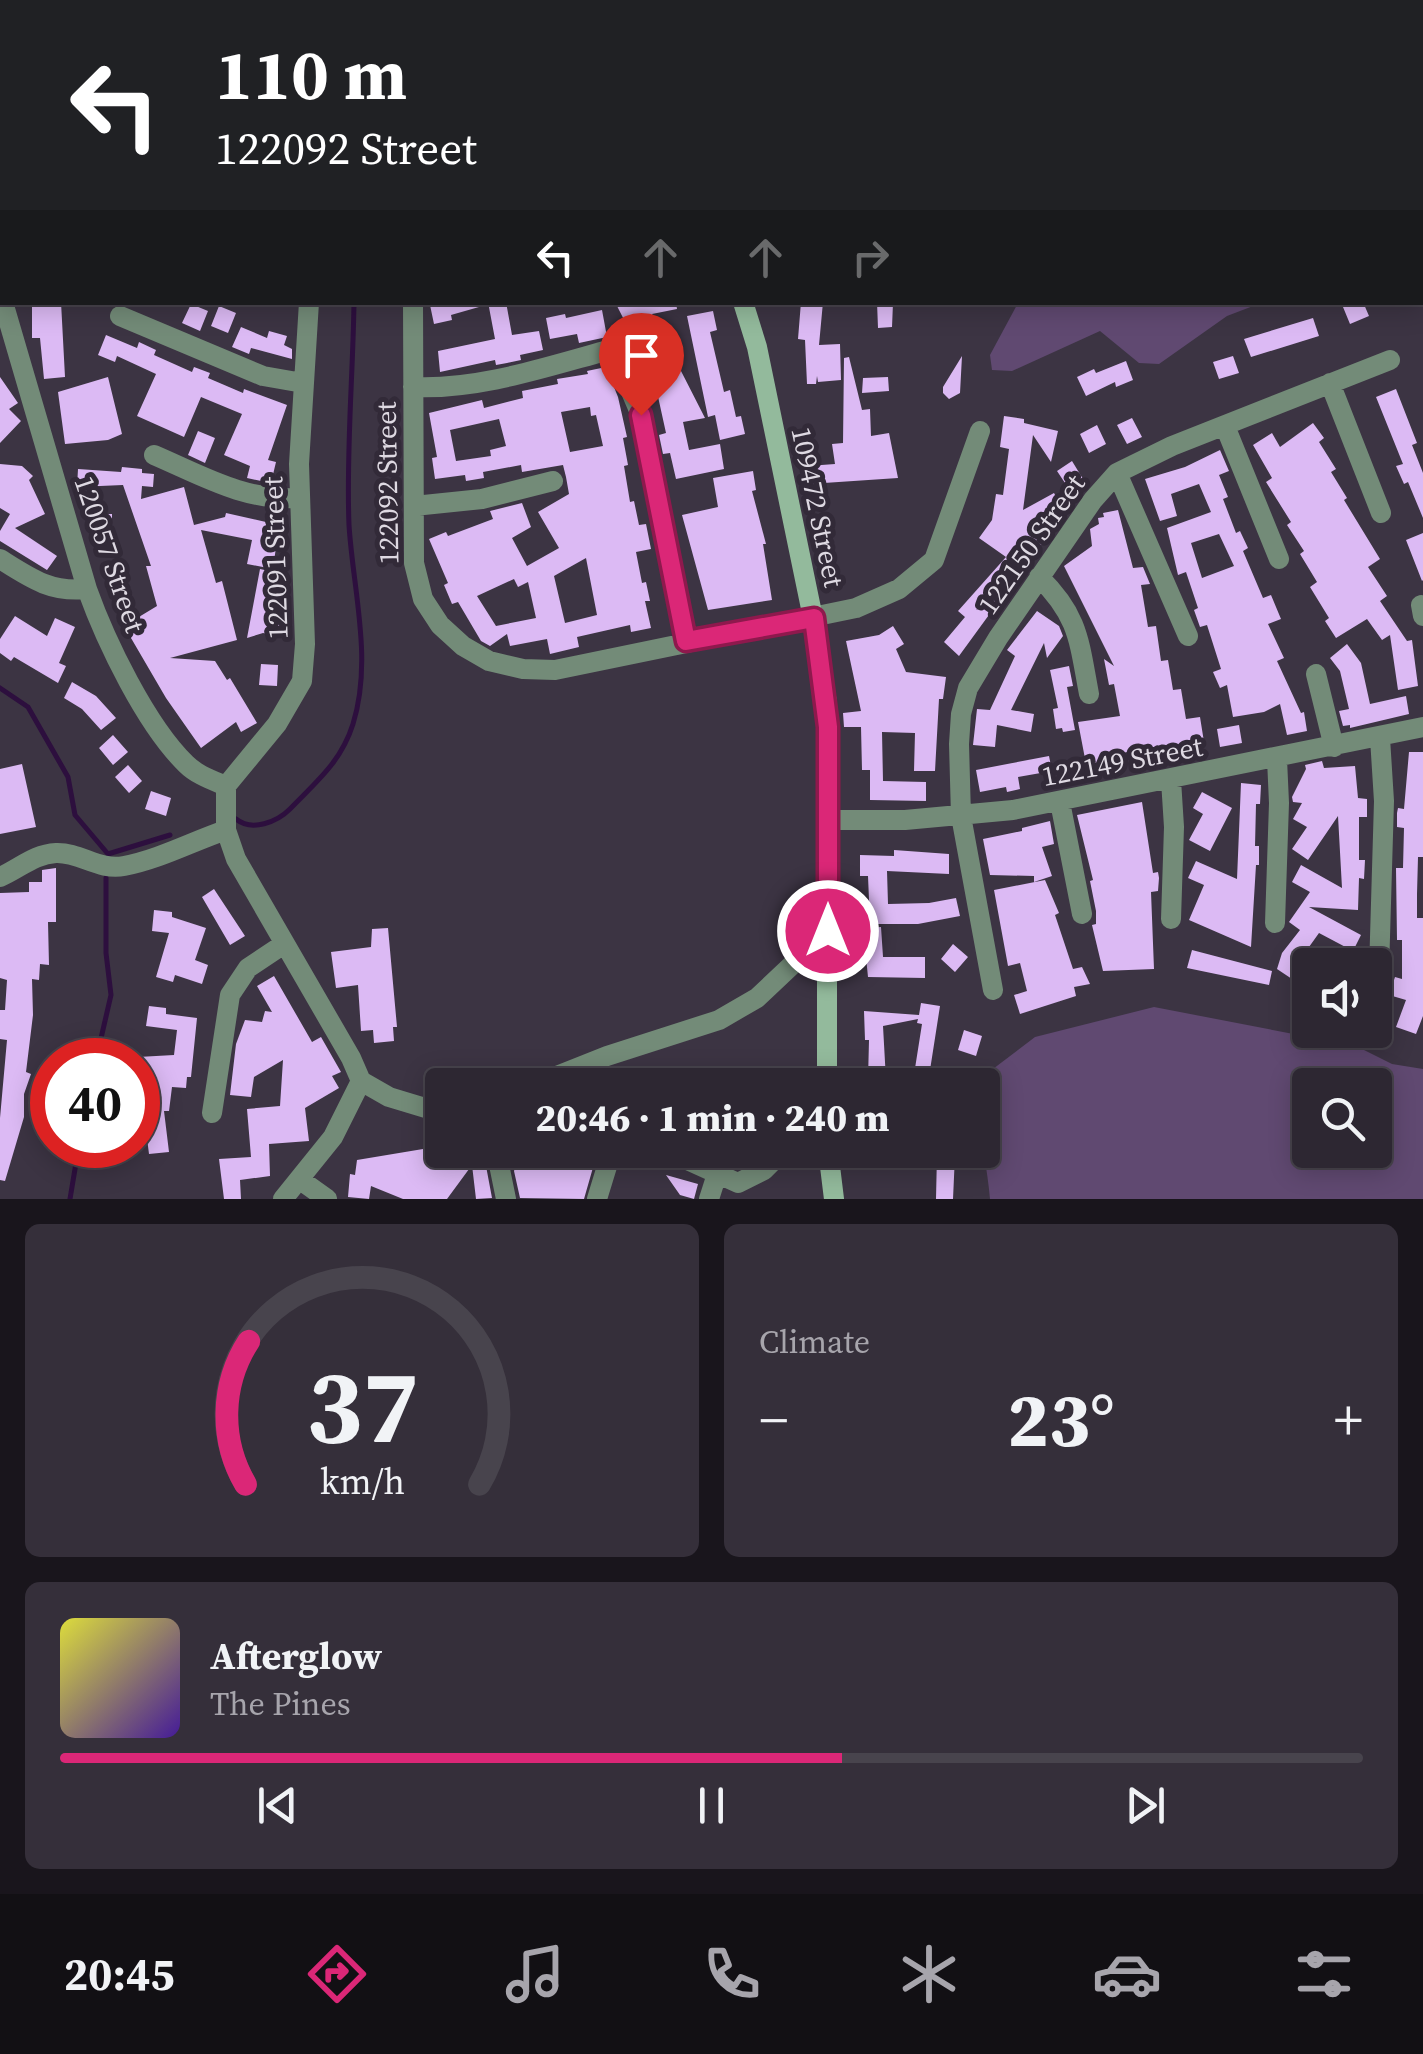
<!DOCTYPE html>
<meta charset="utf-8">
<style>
:root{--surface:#2d2732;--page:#352f3a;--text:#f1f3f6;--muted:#a7a5ac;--line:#48444d;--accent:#db2777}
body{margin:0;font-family:"Source Serif 4",serif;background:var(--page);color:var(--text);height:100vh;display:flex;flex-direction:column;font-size:38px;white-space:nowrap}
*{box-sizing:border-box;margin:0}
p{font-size:32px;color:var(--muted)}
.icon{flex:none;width:55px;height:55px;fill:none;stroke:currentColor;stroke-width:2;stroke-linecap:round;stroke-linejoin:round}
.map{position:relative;height:1199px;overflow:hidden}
.details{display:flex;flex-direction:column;gap:25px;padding:25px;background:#19151c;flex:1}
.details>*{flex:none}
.top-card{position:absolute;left:0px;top:0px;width:1425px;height:305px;box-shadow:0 5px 25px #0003,0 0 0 2px var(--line);background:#202124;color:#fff;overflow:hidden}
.tools{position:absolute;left:1292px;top:948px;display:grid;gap:20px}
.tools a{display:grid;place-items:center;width:100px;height:100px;border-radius:10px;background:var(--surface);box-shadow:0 5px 25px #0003,0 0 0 2px var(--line);font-size:50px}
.speed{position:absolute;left:30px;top:1038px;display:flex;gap:20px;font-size:50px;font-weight:700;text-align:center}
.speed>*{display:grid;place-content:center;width:130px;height:130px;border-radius:50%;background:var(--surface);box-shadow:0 5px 25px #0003,0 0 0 2px var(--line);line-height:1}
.speed .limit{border:15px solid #d22;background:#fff;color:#111}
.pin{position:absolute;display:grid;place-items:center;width:85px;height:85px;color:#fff;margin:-102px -42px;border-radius:50% 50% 50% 0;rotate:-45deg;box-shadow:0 0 10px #0007}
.pin .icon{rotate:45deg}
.me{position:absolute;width:110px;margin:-55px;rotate:0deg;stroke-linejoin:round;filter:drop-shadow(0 0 8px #0008)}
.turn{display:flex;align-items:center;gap:35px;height:210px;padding:0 50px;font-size:45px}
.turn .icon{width:130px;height:130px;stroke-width:2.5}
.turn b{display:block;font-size:70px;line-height:85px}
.lanes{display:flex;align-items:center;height:95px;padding:0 50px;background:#0003;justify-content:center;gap:50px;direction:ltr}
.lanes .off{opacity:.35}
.big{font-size:75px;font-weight:800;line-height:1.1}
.details .widget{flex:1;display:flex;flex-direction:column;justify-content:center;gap:15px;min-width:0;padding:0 35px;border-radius:15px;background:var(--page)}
.details .dial{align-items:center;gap:0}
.dial svg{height:260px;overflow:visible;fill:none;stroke:var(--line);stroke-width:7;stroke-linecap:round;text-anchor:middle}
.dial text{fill:var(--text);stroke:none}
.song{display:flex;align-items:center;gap:30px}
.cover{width:120px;height:120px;border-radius:15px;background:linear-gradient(135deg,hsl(60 70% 55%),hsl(260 70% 35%))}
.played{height:10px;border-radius:5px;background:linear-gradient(90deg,var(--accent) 60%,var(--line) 60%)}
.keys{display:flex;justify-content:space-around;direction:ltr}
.heat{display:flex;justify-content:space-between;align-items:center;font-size:55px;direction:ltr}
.details .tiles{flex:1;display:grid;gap:25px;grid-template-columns:1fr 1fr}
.widget:last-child{grid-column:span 2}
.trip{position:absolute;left:425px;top:1068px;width:575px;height:100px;border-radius:10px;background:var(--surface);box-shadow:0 5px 25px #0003,0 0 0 2px var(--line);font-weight:800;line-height:100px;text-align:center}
.tabs{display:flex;height:160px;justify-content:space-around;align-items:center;background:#121014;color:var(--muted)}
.tabs .icon{width:70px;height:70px}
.tabs .selected{color:var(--accent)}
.tabs b{font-size:45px;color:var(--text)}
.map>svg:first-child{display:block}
.green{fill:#604971;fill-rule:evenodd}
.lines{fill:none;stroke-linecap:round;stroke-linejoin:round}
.stream{stroke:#2d0f3e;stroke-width:5}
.building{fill:#dcbaf4;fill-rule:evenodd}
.street{stroke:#738b78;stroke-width:20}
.secondary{stroke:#93ba9c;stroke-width:20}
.route-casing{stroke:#8e194d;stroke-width:25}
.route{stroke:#db2777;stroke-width:18}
.labels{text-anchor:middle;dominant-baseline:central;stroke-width:10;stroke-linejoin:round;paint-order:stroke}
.street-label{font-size:28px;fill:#ded9e2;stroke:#322a38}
</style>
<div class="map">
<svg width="1423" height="1199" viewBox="0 0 1423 1199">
<rect width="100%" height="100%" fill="#3c3443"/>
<path class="green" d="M1018 303V302L1261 303 1227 316 1159 364 1139 363 1100 331 1012 371 992 370 990 355Z
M1154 1007 1356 1046 1392 1064 1423 1069V1199H990C987 1160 973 1113 985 1075L1035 1037ZM1310 1085H1375V1150H1310Z"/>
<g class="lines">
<path class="stream" d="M0 688 28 707 68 777 75 815 108 854 170 835
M236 819C252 832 277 822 290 809 317 781 341 762 353 724 373 660 353 590 349 525 346 452 353 376 354 302
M96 1060 111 995 106 953V878
M70 1199 79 1145"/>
</g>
<path class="building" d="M32 302H61L65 377 44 379 40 338H32Z
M441 302H478L479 307 451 315 452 320 434 324 430 305Z
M488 302H506L512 335 539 331 543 350 520 355 521 360 507 363 496 365 495 360 440 372 438 351 495 339Z
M620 302H676L677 309 652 314 665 340 657 344 656 369 681 371 705 418 683 422 689 450 720 444 724 469 676 479 670 453 663 454 659 435 666 433 657 392 646 391 637 370V360L644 359 617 306 622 305Z
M801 302H823L819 345 840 344 841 380 818 382 817 376 816 384H807L805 340 798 339Z
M877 302 893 303 892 327 878 328Z
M1354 302H1363L1369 316 1350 324 1343 307Z
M191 304 208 311 200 331 182 323Z
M219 306 236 313 228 333 211 326Z
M602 310 607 337 579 343 577 334 550 339 546 318 565 314 566 318Z
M713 311 717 330 710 332 724 392 730 390 736 417 741 416 745 434 720 440 715 415 708 417 687 316Z
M1313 318 1319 336 1251 357 1244 339Z
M241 327 267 338 269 331 287 336 284 345 292 349V359L251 348 249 354 232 347Z
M106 335 137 348 139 342 156 350 154 355 192 372 194 367 210 373 208 378 243 393 244 389 287 405 268 460 276 462 271 483 247 478 250 466 224 455 242 414 201 397 184 437 137 416 156 374 117 356 115 362 98 355Z
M962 356 960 393 949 399 943 393V387Z
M1233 356 1239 373 1219 379 1213 362Z
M849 357 862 410 870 409 871 436 889 433 898 478 809 484 808 466 835 464 832 444 843 443 844 358Z
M1126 361 1133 380 1116 387 1115 382 1086 396 1077 377 1094 369 1096 373Z
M606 367 618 397 627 437 623 438 628 465 624 466 630 502 634 501 639 525 646 524 651 549 636 552 642 583 646 582 650 601H645L651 628 631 632 630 625 577 637 579 647 550 654 547 639 510 646 507 634 490 646 481 641 458 602 452 604 444 585 448 583 429 539 446 532 448 536 493 519 490 511 522 503 531 527 512 538 527 566 559 548 538 512 569 494 566 477 563 465 522 472 521 465 483 472 484 478 466 481 465 475 435 479 432 458 437 457 429 413 482 400 484 408 523 398 522 391 558 384 557 379 588 374 587 371ZM590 407 591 416 596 415 603 446 570 452 561 412ZM499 419 506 446 490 450 491 456 456 461 450 430ZM586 558 597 615 565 623 554 576ZM514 579 518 587 528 582 536 618 496 626 477 596Z
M0 377 18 403 9 409 21 421 0 443Z
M108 377 122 434 108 440 65 444 58 392Z
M888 377 889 391 862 393 863 378Z
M1396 389 1417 443 1412 445 1423 473V518L1408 482 1404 484 1396 466 1403 464 1376 397Z
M1004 416 1024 419V423L1058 431 1051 462 1033 435 1023 510 1054 493 1064 512 1030 531 1042 544 976 610 1002 597 959 656 944 642 965 617 958 611 1006 557 979 538 992 520 996 494 1003 495 1009 449 1000 447Z
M1132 418 1142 437 1127 444 1117 425Z
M1313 423 1324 438 1319 442 1336 469 1331 472 1347 498 1344 500 1380 559 1368 567 1387 596 1380 601 1407 641 1412 640 1418 686 1398 690 1390 635 1382 640 1367 619 1336 638 1325 621 1329 618 1310 587 1317 582 1300 554 1304 551 1287 525 1291 522 1266 482 1272 478 1253 445 1272 433 1280 447Z
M1097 425 1106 444 1089 453 1080 434Z
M198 431 215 438 205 463 188 455Z
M1220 450 1229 471 1219 475 1228 497 1223 499 1236 533 1240 531 1248 548 1243 551 1263 598 1271 595 1281 619 1268 624 1284 658 1277 661 1301 713 1304 712 1307 731 1287 735 1280 704 1264 712 1233 717 1227 685 1220 688 1213 672 1221 669 1207 625 1200 627 1194 610 1198 608 1186 572 1178 575 1167 528 1211 512 1199 484 1171 494 1177 516 1160 521 1145 479 1185 467ZM1219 534 1234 566 1202 578 1191 543Z
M1072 461 1083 479 1069 489 1057 471Z
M0 464 22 466 33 476 29 480 45 514 15 528 57 556 47 570 0 541V531L10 514 0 508Z
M122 467 142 469V473L154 474 153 487 142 486 141 499 184 487 194 525 225 517 226 513 279 525 273 569 247 564 252 540 201 530 216 583 222 581 237 640 170 658 215 661 227 680 230 678 257 723 241 732 236 722 201 748 166 698 124 626 157 606 146 566H151L123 485 77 487 78 469 121 472Z
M753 471 756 490 752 491 766 544H763L772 600 708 610 682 515 718 507 713 478Z
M1118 510 1133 568 1143 567 1150 584 1141 585 1148 627 1156 626 1161 661 1168 660 1173 690 1181 689 1186 719 1200 717 1204 742 1170 751 1172 764 1142 770 1139 750 1105 756 1107 765 1087 769 1078 722 1120 716 1114 684 1109 685 1104 659 1114 666 1064 566 1092 546 1090 529 1099 524 1098 518 1104 517 1103 513Z
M89 514H112V532L89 531Z
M1423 533V580L1422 581 1406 540Z
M106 563 128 564 127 582 105 581Z
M260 569 283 574 281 583 287 584 277 636 263 633 247 638Z
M1037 611 1059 626 1063 636 1047 658 1044 643 1011 710 1034 714 1031 732 997 725 995 747 973 745 977 709 990 710 1015 656 1007 650Z
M15 616 47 636 55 618 75 627 59 663 66 666 58 683 14 657 11 661 0 653V639Z
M893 626 904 644 896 649 906 672 946 677 943 699H939L935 771H914L915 733 882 732 883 781 926 782V801L870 800V770H862L861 727H844L843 713 861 711 846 641 879 635Z
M1347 644 1361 663 1370 704 1406 696 1409 714 1350 728V725L1343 726 1339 711 1349 709 1340 671 1330 658Z
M261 664 278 665 277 686 259 685Z
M1069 666 1073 686 1067 687 1075 730 1063 732 1062 728 1056 729 1053 709 1058 708 1050 670Z
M72 682 96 696 116 718 101 730 82 709 64 698Z
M1239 725 1242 743 1220 747 1217 729Z
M113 735 128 752 113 765 99 748Z
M1409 752H1423V857H1418L1417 894V918H1423V1016L1416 1034 1396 1027 1406 1000 1389 995 1395 977 1402 979V940H1397L1396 868H1403L1404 828 1397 827V813L1398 808 1404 809Z
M1049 756 1052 771 1018 777 1020 789 1007 792 1006 787 980 792 976 770Z
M1322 761 1324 768 1355 766 1358 798 1367 799V817H1359V860H1365L1364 879 1359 878 1358 910 1309 907 1361 935 1353 951 1319 933 1299 961 1310 968V978L1304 987 1277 969 1282 953 1300 930 1289 922 1310 892 1292 882 1301 865 1342 888 1338 816 1308 860 1292 849 1307 827 1293 819 1302 803 1293 802 1292 797 1306 769 1305 765Z
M22 764 36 827 0 834V769Z
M128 765 142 781 129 793 115 777Z
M1241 783 1261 785 1260 804H1256L1255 846H1259V865H1256L1251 947 1189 920 1204 885 1188 878 1196 861 1237 879Z
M151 791 171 798 166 816 145 809Z
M1202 792 1232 808 1210 851 1189 840 1203 814 1193 808Z
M1142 802 1153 873 1158 872 1159 878 1158 891 1151 892 1154 969 1103 971 1092 925 1096 924V911L1090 881 1093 880 1077 815Z
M1050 821 1054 844 1042 847 1052 876 1034 882V876L990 875 983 839 1022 831V828Z
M894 850 949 854V874L887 871 888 904 929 903 956 898 960 916 918 924H870L868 876H860V855L894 856Z
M56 868V922H48L49 965 40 964 39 980 32 979 33 1015 26 1072 31 1074 24 1094V1117L5 1181 0 1180V1118L7 1040 0 1039V1010H5L7 980 0 978V893L29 892V882H42V870Z
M1045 880 1059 913 1055 915 1073 969 1082 967 1090 984 1074 987 1076 996 1020 1014 1014 995 1027 991 1020 963 1008 966 994 890Z
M214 889 245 936 230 945 202 897Z
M154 910 172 912V917L206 928 195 960 208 965 202 984 175 975 173 982 156 977 169 933 152 931Z
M881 927 883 957H925V978L868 977 863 928Z
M388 928 397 1027H393L394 1041 374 1043 373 1030 361 1031 358 985 336 988 331 952 371 947 372 929Z
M953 944 968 957 955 972 941 959Z
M1192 950 1272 971 1269 985 1187 968Z
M274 976 312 1042 321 1037 341 1072 332 1076 339 1088 305 1108 309 1141 269 1144 270 1176 240 1180 241 1199H224L219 1159 251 1157 247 1109 280 1106 283 1060 254 1077 251 1097 230 1095 236 1044 245 1020 262 1022 265 1011 272 1012 257 986Z
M921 1003 940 1006 928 1083 913 1081 922 1024 917 1023 918 1019 883 1026 886 1080H868L869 1040H865L864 1011 919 1015Z
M149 1006 166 1008V1014L197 1018 191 1077H187L186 1088 172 1087 169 1111H164L169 1152 149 1154 145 1123 149 1087 138 1088V1057L174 1055 177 1030 146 1026Z
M964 1030 982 1036 976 1056 958 1050Z
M429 1148 437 1153 436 1150H483L492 1198 476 1199 472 1165 447 1199H403L371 1186 369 1199 348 1197 350 1174 355 1175 357 1160Z
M521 1150H598L584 1199 520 1198 514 1171Z
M862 1150H879L880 1169 863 1170Z
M937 1154 955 1155 953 1199H936Z
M666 1175 698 1184 694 1199 680 1195Z"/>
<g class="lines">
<path class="street" d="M253 0 259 2
M410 0 411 2
M328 2V0
M710 2 716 0
M885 2 886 0
M1080 2 1081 0
M3 302 87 589C106 642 146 725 186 764 197 775 212 780 226 786
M413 302 414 563 423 599 440 625 463 646 489 661 523 669 555 670 856 608 899 589 934 560 980 431
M120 316 263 376 303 383
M1330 383 1381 513
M413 387C477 390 543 368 605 351L615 354 641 415 686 641
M1225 426 1279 559
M154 455C203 476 244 501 299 498
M1117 473 1188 636
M414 506 482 499 553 481
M0 559C30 578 51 593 87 589
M1039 577C1079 616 1079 641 1089 694
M1421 605 1423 616
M1316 674 1334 747
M1171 780 1174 827 1171 919
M226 786 277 724 302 681 305 644 299 464 309 302
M226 786V830L236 859 351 1058 361 1081 389 1097 442 1113
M1060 802 1082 914
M828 820H905L1013 810 1423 727
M0 877C19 869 34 854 56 853 80 852 99 871 124 866 160 859 191 842 226 830
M1275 923 1279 803 1277 759
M1379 971 1384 801 1380 738
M993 990 961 816 959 744 961 714 968 688 998 638 1093 500 1117 473 1172 446 1390 360
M534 1085 607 1056 719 1020 757 998 828 931
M212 1113 230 995 248 968 284 944
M496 1150 506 1199
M665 1150 738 1183 764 1170 784 1150
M299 1179 327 1199
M283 1199 333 1137 361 1081
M597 1199 612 1150
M709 1199 717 1174"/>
<path class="secondary" d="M625 0 626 2
M743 302 757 347 813 618 827 703V1085
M828 1150 834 1199"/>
</g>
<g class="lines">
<defs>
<path id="route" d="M641 415 686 641 814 618 828 727V931"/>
</defs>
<use href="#route" class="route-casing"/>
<use href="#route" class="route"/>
</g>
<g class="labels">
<g class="street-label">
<text transform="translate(387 483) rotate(-91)">122092 Street</text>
<text transform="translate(818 507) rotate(78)">109472 Street</text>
<text transform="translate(1031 544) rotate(-55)">122150 Street</text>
<text transform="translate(110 554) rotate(71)">120057 Street</text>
<text transform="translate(275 558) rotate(-92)">122091 Street</text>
<text transform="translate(1122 761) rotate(-11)">122149 Street</text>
</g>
</g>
</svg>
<div class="tools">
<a><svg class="icon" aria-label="sound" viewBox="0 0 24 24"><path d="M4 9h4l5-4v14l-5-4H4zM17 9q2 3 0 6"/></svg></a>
<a><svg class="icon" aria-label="search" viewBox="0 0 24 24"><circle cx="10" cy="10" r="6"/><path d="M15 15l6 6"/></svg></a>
</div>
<div class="speed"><div class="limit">40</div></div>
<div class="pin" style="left:641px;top:415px;background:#d93025"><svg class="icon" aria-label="arrive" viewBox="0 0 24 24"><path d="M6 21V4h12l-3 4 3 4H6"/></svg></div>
<svg class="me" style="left:828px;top:931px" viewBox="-20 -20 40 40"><circle r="17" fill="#db2777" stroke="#fff" stroke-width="3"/><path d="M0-11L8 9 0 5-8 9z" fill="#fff"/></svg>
<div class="trip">20:46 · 1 min · 240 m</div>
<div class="top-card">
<div class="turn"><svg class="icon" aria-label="left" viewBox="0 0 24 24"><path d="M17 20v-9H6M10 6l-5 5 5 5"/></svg><div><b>110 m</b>122092 Street</div></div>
<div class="lanes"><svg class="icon" aria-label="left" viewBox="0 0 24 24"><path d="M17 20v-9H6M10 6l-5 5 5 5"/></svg><svg class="icon off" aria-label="ahead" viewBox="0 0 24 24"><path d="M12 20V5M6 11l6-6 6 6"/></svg><svg class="icon off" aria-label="ahead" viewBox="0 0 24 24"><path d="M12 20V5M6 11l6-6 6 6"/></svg><svg class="icon off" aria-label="right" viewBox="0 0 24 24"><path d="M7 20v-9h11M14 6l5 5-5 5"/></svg></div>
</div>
</div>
<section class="details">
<div class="tiles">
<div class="widget dial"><svg viewBox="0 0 100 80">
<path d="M14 69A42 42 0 1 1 86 69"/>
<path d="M14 69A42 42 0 0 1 15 25" stroke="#db2777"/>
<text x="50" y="56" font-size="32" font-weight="700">37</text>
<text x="50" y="72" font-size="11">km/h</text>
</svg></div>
<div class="widget"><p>Climate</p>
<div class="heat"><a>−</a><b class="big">23°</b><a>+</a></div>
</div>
<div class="widget">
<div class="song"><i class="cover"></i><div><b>Afterglow</b><p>The Pines</p></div></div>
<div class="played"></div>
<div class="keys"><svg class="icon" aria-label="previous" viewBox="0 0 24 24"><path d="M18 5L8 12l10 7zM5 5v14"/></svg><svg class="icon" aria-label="pause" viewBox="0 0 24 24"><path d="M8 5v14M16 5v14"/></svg><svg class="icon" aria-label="next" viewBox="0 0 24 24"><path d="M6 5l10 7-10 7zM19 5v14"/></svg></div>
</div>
</div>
</section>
<nav class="tabs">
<b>20:45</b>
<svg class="icon selected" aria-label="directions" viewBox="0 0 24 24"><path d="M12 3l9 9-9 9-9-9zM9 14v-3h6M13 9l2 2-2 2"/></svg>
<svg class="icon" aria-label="music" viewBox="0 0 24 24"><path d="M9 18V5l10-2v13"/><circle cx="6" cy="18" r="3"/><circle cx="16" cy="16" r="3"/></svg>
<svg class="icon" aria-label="phone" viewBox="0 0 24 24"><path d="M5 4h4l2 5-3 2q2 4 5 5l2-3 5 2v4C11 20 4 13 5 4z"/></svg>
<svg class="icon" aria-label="climate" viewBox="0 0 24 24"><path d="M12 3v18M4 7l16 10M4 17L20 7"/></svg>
<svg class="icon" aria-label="car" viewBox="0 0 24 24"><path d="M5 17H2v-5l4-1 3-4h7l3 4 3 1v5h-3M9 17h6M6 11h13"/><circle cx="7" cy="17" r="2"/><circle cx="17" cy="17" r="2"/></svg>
<svg class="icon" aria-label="filters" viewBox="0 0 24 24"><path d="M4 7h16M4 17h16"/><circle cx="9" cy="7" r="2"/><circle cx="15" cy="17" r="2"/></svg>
</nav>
